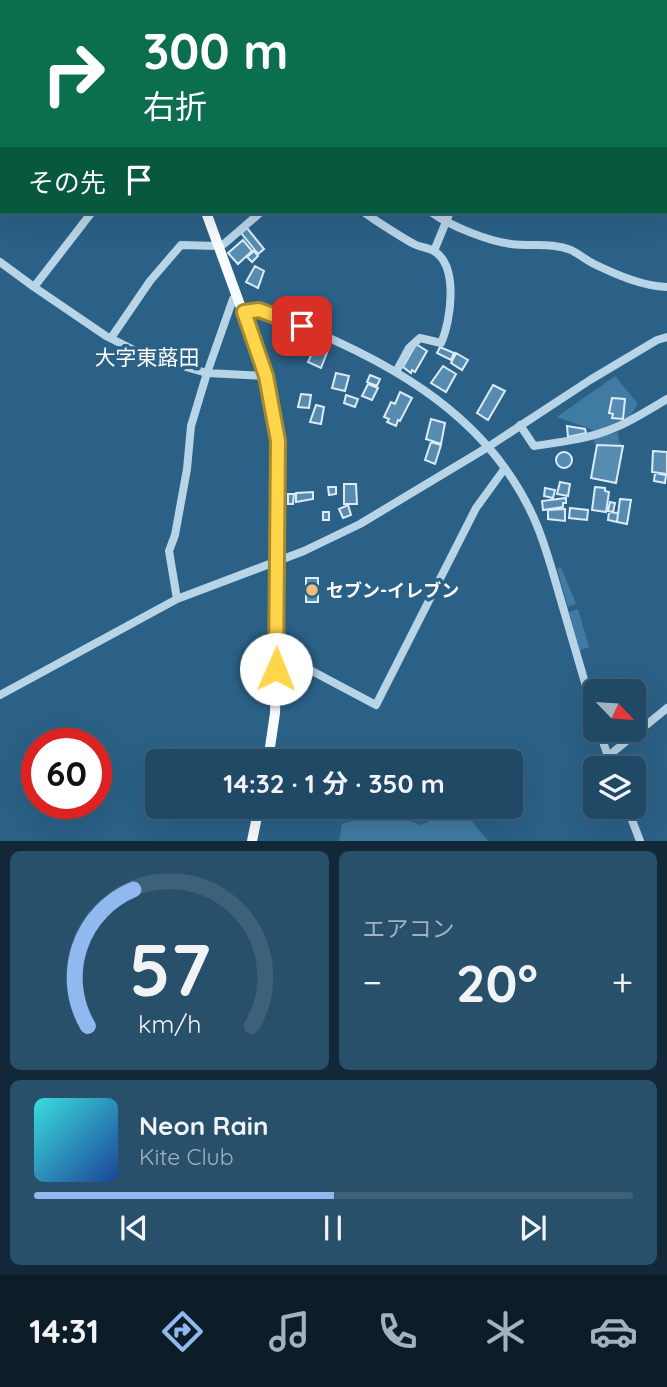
<!DOCTYPE html>
<html lang="ja">
<meta charset="utf-8">
<style>
:root{--surface:#204965;--page:#28506b;--text:#f1f3f6;--muted:#a2b2bf;--line:#3d6179;--accent:#90b9f0}
body{margin:0;font-family:Quicksand,"Noto Sans JP",sans-serif;background:var(--page);color:var(--text);height:100vh;display:flex;flex-direction:column;font-size:26px;white-space:nowrap}
*{box-sizing:border-box;margin:0}
p{font-size:23px;color:var(--muted)}
.icon{flex:none;width:38px;height:38px;fill:none;stroke:currentColor;stroke-width:2;stroke-linecap:round;stroke-linejoin:round}
.map{position:relative;height:841px;overflow:hidden}
.sheet{display:flex;flex-direction:column;gap:10px;padding:10px;background:#122838;flex:1}
.sheet>*{flex:none}
.guide{position:absolute;left:0px;top:0px;width:668px;height:214px;box-shadow:0 7px 28px #0002,0 0 0 2px var(--line);background:#0b6e4f;color:#fff;overflow:hidden}
.needle{width:46px;rotate:115deg}
.buttons{position:absolute;left:583px;top:679px;display:grid;gap:14px}
.buttons a{display:grid;place-items:center;width:63px;height:63px;border-radius:10px;background:var(--surface);box-shadow:0 7px 28px #0002,0 0 0 2px var(--line);font-size:35px}
.speed{position:absolute;left:21px;top:728px;display:flex;gap:14px;font-size:35px;font-weight:700;text-align:center}
.speed>*{display:grid;place-content:center;width:91px;height:91px;border-radius:50%;background:var(--surface);box-shadow:0 7px 28px #0002,0 0 0 2px var(--line);line-height:1}
.speed .limit{border:10px solid #d22;background:#fff;color:#111}
.pin{position:absolute;display:grid;place-items:center;width:60px;height:60px;color:#fff;margin:-30px;border-radius:14px;box-shadow:0 4px 10px #0006}
.me{position:absolute;width:77px;margin:-38px;rotate:1deg;stroke-linejoin:round;filter:drop-shadow(0 0 5px #0008)}
.turn{display:flex;align-items:center;gap:24px;height:147px;padding:0 28px;font-size:32px}
.turn .icon{width:91px;height:91px;stroke-width:2.5}
.turn b{display:block;font-size:49px;line-height:60px}
.then{display:flex;align-items:center;height:66px;padding:0 28px;background:#0003;gap:14px;font-size:26px}
.big{font-size:52px;font-weight:700;line-height:1.1}
.sheet .tile{flex:1;display:flex;flex-direction:column;justify-content:center;gap:10px;min-width:0;padding:0 24px;border-radius:10px;background:var(--page)}
.sheet .dial{align-items:center;gap:0}
.dial svg{height:182px;overflow:visible;fill:none;stroke:var(--line);stroke-width:7;stroke-linecap:round;text-anchor:middle}
.dial text{fill:var(--text);stroke:none}
.song{display:flex;align-items:center;gap:21px}
.cover{width:84px;height:84px;border-radius:10px;background:linear-gradient(135deg,hsl(180 70% 55%),hsl(220 70% 35%))}
.played{height:7px;border-radius:4px;background:linear-gradient(90deg,var(--accent) 50%,var(--line) 50%)}
.keys{display:flex;justify-content:space-around;direction:ltr}
.heat{display:flex;justify-content:space-between;align-items:center;font-size:38px;direction:ltr}
.sheet .tiles{flex:1;display:grid;gap:10px;grid-template-columns:1fr 1fr}
.tile:last-child{grid-column:span 2}
.trip{position:absolute;left:145px;top:749px;width:378px;height:70px;border-radius:10px;background:var(--surface);box-shadow:0 7px 28px #0002,0 0 0 2px var(--line);font-weight:700;line-height:70px;text-align:center}
.tab-bar{display:flex;height:112px;justify-content:space-around;align-items:center;background:#0d1d28;color:var(--muted)}
.tab-bar .icon{width:49px;height:49px}
.tab-bar .on{color:var(--accent)}
.tab-bar b{font-size:32px;color:var(--text)}
.map>svg:first-child{display:block}
.green{fill:#407ba3}
.building{fill:#578cb0;stroke:#dbebf6;stroke-width:2}
.lines{fill:none;stroke-linecap:round;stroke-linejoin:round}
.minor{stroke:#b8d4e7;stroke-width:8}
.major{stroke:#f9fcfe;stroke-width:10}
.route-casing{stroke:#a68a30;stroke-width:18}
.route{stroke:#ffd54a;stroke-width:12}
.poi-dot{fill:#edbd80;stroke:#2b6187;stroke-width:2.5}
.labels{text-anchor:middle;dominant-baseline:central;stroke-width:7;stroke-linejoin:round;paint-order:stroke}
.poi-label{font-size:18px;font-weight:bold;fill:#fff;stroke:#2b6187;text-anchor:start}
.quarter-label{font-size:21px;fill:#fff;stroke:#2b6187}
</style>
<div class="map">
<svg width="667" height="841" viewBox="0 0 667 841">
<rect width="100%" height="100%" fill="#2b6187"/>
<path class="green" d="M615 376 638 404 630 416 596 431 557 417Z
M618 432 619 441 623 446 594 444V439Z
M561 567 576 604 568 607 557 569Z
M578 609 589 647 580 650 569 612Z
M382 812 421 825 445 814 464 812 488 841H339L342 824Z"/>
<path class="building" d="M247 228 264 249 258 254 241 233Z
M243 240 252 251 238 264 228 253Z
M254 251 258 256 252 262 247 257Z
M255 266 264 271 258 288 246 282Z
M287 331 298 333 294 350 284 348Z
M416 344 427 351 415 372 412 370 411 373 403 367Z
M316 345 328 350 321 368 308 362Z
M440 347 454 353 451 360 437 353Z
M456 353 468 360 462 370 451 363Z
M443 366 456 374 446 392 431 383Z
M336 373 349 376 345 391 332 388Z
M370 375 380 379 377 386 367 382Z
M368 384 378 388 372 400 362 396Z
M493 385 505 391 488 420 477 413Z
M400 392 412 398 400 421 398 420 396 426 387 422 389 419 384 417 391 402 395 404Z
M301 394 311 395 309 408 298 407Z
M346 395 358 399 355 407 344 403Z
M612 398 625 399 623 419 612 418 613 414 609 413Z
M316 405 324 407 321 424 310 422Z
M431 419 445 423 441 444 426 439Z
M567 426 585 429 586 433 568 437Z
M431 442 441 445 435 464 425 460Z
M597 445 623 446 616 483 591 478Z
M653 451 667 452V474L652 472Z
M556 460a8 8 0 1 1 16 0a8 8 0 1 1-16 0Z
M655 473 666 475 665 483 654 481Z
M560 482 570 484 568 496 557 494Z
M344 484H356L357 504H344Z
M328 487H336V494L329 495Z
M595 487 605 488V491L609 492 606 512 592 510Z
M545 488 555 490 553 498 544 496Z
M313 492V499L296 502V493Z
M288 494H294L293 504H288Z
M566 498V503H563V507L543 510 542 501Z
M620 499 631 500 627 524 617 522Z
M610 502 615 503 613 512 608 511Z
M348 505 351 515 343 518 339 509Z
M570 508 588 510 587 520 569 518Z
M565 509V521L548 519V510Z
M323 512H329V520H323Z
M609 512 618 513 617 522 608 520Z
M306 578H318V602H306Z"/>
<g class="lines">
<path class="minor" d="M202 0 206 2
M302 2V0
M0 75H2
M0 115 2 108
M92 212 34 287 106 336 144 355 207 373 233 299 237 296
M363 212C380 223 396 234 414 244 420 247 429 248 434 251 459 266 451 321 441 343L420 338 409 348 396 372
M431 212C450 226 488 241 511 244 531 247 552 242 571 250 579 254 586 260 594 264 617 275 642 286 667 287
M434 251 450 212
M0 262 34 287
M244 312 255 310 266 312C375 353 488 409 536 523 547 549 554 577 562 604 573 642 584 680 595 717
M111 338 150 281 181 245 217 246 224 244 261 212
M520 425 534 446C561 442 589 439 614 428 632 421 650 409 667 399
M177 599 169 551 175 535 187 469 191 426 207 373 266 376
M277 647 312 671 376 705 476 508 505 468
M0 695 177 599 304 551 360 524 488 447 590 380 657 340 667 337
M599 730 612 768
M607 757 667 708
M627 807 640 841"/>
<path class="major" d="M190 2V0
M206 212 266 376 278 441 277 647 275 713 268 761
M252 841 259 807"/>
</g>
<g class="lines">
<defs>
<path id="route" d="M276 669 278 441 266 376 244 312 259 310 302 326"/>
</defs>
<use href="#route" class="route-casing"/>
<use href="#route" class="route"/>
</g>
<circle class="poi-dot" cx="312" cy="590" r="7"/>
<g class="labels">
<g class="poi-label">
<text x="326" y="590">セブン-イレブン</text>
</g>
<g class="quarter-label">
<text x="147" y="357">大字東蕗田</text>
</g>
</g>
</svg>
<div class="buttons">
<a><svg class="needle" viewBox="-14 -14 28 28"><path d="M0-13l5 13h-10z" fill="#e53935"/><path d="M0 13l5-13h-10z" fill="#a2b2bf"/></svg></a>
<a><svg class="icon" aria-label="layers" viewBox="0 0 24 24"><path d="M12 4l9 5-9 5-9-5zM3 14l9 5 9-5"/></svg></a>
</div>
<div class="speed"><div class="limit">60</div></div>
<div class="pin" style="left:302px;top:326px;background:#d93025"><svg class="icon" aria-label="arrive" viewBox="0 0 24 24"><path d="M6 21V4h12l-3 4 3 4H6"/></svg></div>
<svg class="me" style="left:276px;top:669px" viewBox="-20 -20 40 40"><circle r="19" fill="#fff"/><path d="M0-13L10 11 0 6-10 11z" fill="#ffd54a"/></svg>
<div class="trip">14:32 · 1 分 · 350 m</div>
<div class="guide">
<div class="turn"><svg class="icon" aria-label="right" viewBox="0 0 24 24"><path d="M7 20v-9h11M14 6l5 5-5 5"/></svg><div><b>300 m</b>右折</div></div>
<div class="then">その先<svg class="icon" aria-label="arrive" viewBox="0 0 24 24"><path d="M6 21V4h12l-3 4 3 4H6"/></svg></div>
</div>
</div>
<section class="sheet">
<div class="tiles">
<div class="tile dial"><svg viewBox="0 0 100 80">
<path d="M14 69A42 42 0 1 1 86 69"/>
<path d="M14 69A42 42 0 0 1 34 9" stroke="#90b9f0"/>
<text x="50" y="56" font-size="32" font-weight="700">57</text>
<text x="50" y="72" font-size="11">km/h</text>
</svg></div>
<div class="tile"><p>エアコン</p>
<div class="heat"><a>−</a><b class="big">20°</b><a>+</a></div>
</div>
<div class="tile">
<div class="song"><i class="cover"></i><div><b>Neon Rain</b><p>Kite Club</p></div></div>
<div class="played"></div>
<div class="keys"><svg class="icon" aria-label="previous" viewBox="0 0 24 24"><path d="M18 5L8 12l10 7zM5 5v14"/></svg><svg class="icon" aria-label="pause" viewBox="0 0 24 24"><path d="M8 5v14M16 5v14"/></svg><svg class="icon" aria-label="next" viewBox="0 0 24 24"><path d="M6 5l10 7-10 7zM19 5v14"/></svg></div>
</div>
</div>
</section>
<nav class="tab-bar">
<b>14:31</b>
<svg class="icon on" aria-label="directions" viewBox="0 0 24 24"><path d="M12 3l9 9-9 9-9-9zM9 14v-3h6M13 9l2 2-2 2"/></svg>
<svg class="icon" aria-label="music" viewBox="0 0 24 24"><path d="M9 18V5l10-2v13"/><circle cx="6" cy="18" r="3"/><circle cx="16" cy="16" r="3"/></svg>
<svg class="icon" aria-label="phone" viewBox="0 0 24 24"><path d="M5 4h4l2 5-3 2q2 4 5 5l2-3 5 2v4C11 20 4 13 5 4z"/></svg>
<svg class="icon" aria-label="climate" viewBox="0 0 24 24"><path d="M12 3v18M4 7l16 10M4 17L20 7"/></svg>
<svg class="icon" aria-label="car" viewBox="0 0 24 24"><path d="M5 17H2v-5l4-1 3-4h7l3 4 3 1v5h-3M9 17h6M6 11h13"/><circle cx="7" cy="17" r="2"/><circle cx="17" cy="17" r="2"/></svg>
</nav>
